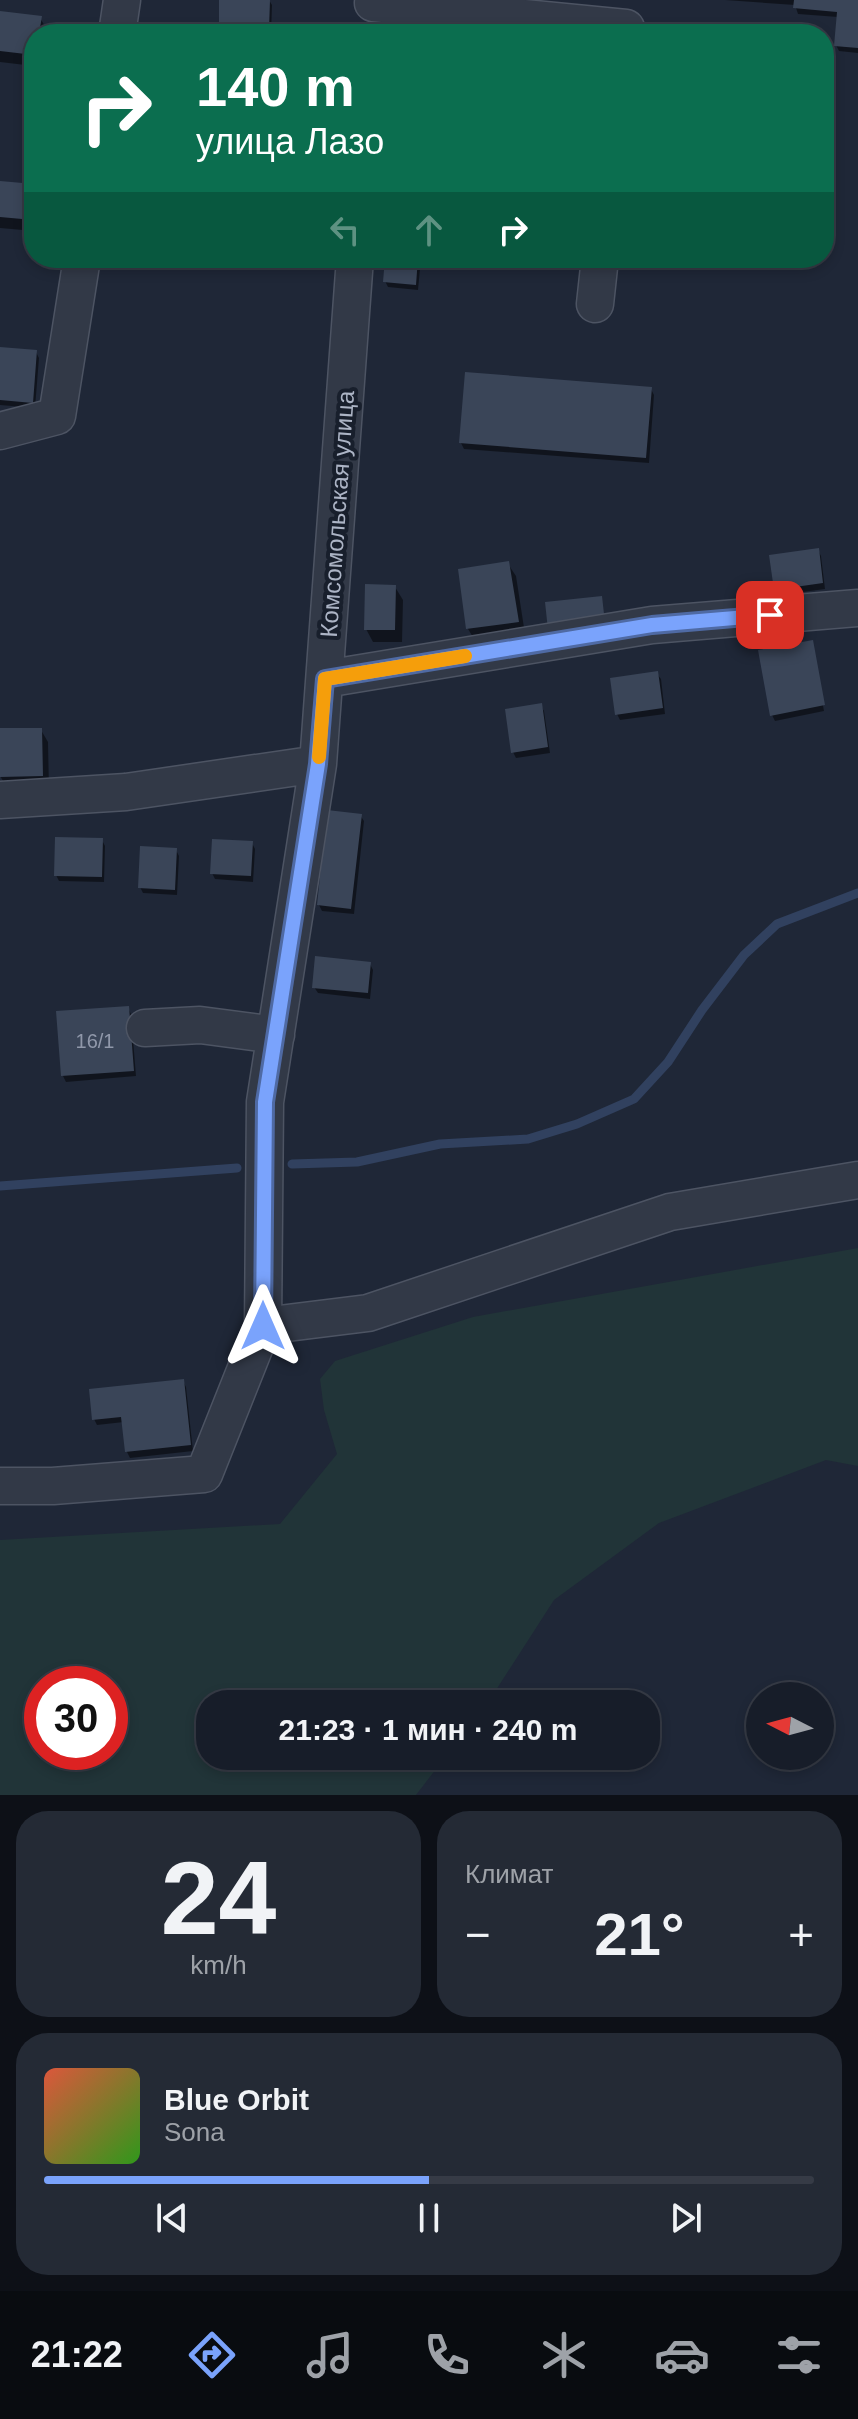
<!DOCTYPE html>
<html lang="ru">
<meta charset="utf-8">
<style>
:root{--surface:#171d29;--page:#242a35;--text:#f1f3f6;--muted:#9ea2a8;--line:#363b46;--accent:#7aa3fc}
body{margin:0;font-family:Arial,sans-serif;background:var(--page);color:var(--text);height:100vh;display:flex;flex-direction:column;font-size:30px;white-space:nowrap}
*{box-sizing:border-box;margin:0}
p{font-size:26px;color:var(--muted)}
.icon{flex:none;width:44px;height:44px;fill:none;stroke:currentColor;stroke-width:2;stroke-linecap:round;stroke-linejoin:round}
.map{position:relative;height:1795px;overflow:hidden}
.details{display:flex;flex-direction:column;gap:16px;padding:16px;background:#0d1017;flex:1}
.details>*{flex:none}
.banner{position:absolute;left:24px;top:24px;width:810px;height:244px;border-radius:32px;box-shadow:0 4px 12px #0003,0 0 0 2px var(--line);background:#0b6e4f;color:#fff;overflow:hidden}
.needle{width:52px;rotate:276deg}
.fabs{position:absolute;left:746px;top:1682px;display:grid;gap:16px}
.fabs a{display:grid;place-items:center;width:88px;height:88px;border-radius:50%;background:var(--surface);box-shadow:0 4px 12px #0003,0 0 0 2px var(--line);font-size:40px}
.speed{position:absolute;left:24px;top:1666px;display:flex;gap:16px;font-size:40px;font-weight:700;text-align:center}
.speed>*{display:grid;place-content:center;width:104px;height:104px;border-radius:50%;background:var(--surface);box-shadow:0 4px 12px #0003,0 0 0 2px var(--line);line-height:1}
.speed .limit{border:12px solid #d22;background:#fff;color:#111}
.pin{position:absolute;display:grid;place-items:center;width:68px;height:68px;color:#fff;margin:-34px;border-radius:16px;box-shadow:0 4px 12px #0006}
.me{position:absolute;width:88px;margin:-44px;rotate:0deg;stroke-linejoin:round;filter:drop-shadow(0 0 6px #0008)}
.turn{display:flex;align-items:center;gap:28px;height:168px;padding:0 40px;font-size:36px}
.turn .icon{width:104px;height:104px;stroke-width:2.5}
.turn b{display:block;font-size:56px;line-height:68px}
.lanes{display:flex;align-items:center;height:76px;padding:0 40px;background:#0003;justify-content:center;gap:40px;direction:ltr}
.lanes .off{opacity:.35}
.big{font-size:60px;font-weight:600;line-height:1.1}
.details .tile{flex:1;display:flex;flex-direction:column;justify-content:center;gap:12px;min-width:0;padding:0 28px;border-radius:32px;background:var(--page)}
.details .dial{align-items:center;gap:0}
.dial b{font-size:104px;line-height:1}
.song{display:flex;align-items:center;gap:24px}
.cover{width:96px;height:96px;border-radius:12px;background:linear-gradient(135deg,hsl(10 70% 55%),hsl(110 70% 35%))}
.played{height:8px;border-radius:4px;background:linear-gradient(90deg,var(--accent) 50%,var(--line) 50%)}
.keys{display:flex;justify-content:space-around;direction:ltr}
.heat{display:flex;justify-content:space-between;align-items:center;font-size:44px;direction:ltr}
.details .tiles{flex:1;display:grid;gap:16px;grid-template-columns:1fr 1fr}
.tile:last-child{grid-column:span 2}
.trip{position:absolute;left:196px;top:1690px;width:464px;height:80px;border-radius:32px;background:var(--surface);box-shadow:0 4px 12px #0003,0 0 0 2px var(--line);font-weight:600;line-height:80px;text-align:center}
.dock{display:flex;height:128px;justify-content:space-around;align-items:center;background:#090c10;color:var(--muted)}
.dock .icon{width:56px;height:56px}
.dock .current{color:var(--accent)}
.dock b{font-size:36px;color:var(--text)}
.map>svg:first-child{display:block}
.green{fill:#213438;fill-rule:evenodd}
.shadow{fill:#0007}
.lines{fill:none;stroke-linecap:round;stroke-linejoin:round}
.stream{stroke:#31415f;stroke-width:9}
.building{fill:#3a4558}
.minor-casing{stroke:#4d5463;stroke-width:39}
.minor{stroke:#323947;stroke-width:36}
.route-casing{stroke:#4f6aa4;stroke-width:20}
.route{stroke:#7aa3fc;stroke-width:14}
.slow{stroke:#f59e0b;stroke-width:14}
.labels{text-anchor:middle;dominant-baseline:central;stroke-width:8;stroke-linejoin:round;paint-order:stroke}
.number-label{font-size:20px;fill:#9098aa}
.street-label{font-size:24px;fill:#acb4c5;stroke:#181f2c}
</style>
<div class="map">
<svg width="858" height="1795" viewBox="0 0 858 1795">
<rect width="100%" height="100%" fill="#1f2737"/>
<path class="green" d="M858 1248V1466L826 1460 659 1523 554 1600 487 1704H210V1756H446L416 1795H0V1540L280 1524 337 1454 324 1410 320 1379 335 1361 473 1317ZM42 1684H110V1752H42Z"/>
<path class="shadow" d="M221 0H269L272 5 271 34H224L221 29Z
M725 0H858V53L839 51 836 45 838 17 798 14 795 5Z
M0 13 40 18 48 31 47 34H34V66L0 62Z
M0 183 34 186V231L0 228Z
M387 258H421L418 290 388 287 385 281Z
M671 258H727L726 264Z
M0 349 36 352 39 358 35 408 0 405Z
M651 389 654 395 649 463 464 449 461 443Z
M818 550 821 556 825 589 780 595 776 590Z
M508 564 516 576 525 634 476 642 468 629 460 571Z
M395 587 403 600 402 642H373L366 629Z
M812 646 824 711 775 721 772 715Z
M657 674 661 679 665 714 620 720 617 714Z
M541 706 544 711 550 753 516 758 513 752Z
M0 730H41L48 742 49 789H8L0 776Z
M360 815 364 821 354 914 322 911 319 905Z
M102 840 105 846 104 882 59 881 56 875Z
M252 843 255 849 253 882 215 879 212 873Z
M176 850 179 856 177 895 143 893 140 887Z
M370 964 373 970 370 999 318 993 314 987Z
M128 1008 131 1014 136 1076 66 1082 63 1076Z
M183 1381 186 1387 193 1451 130 1458 127 1452 124 1422 97 1425 94 1419Z"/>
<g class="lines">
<path class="stream" d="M292 1164 357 1162 440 1144 528 1139 577 1124 634 1099 668 1062 702 1010 744 955 777 924 858 893
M0 1186 237 1168"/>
</g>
<path class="building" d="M219 0H270L269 30 219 29Z
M794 0H858V48L834 46 837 12 793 8Z
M0 11 42 16 39 34H34V55L0 51Z
M0 181 34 184 33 220 0 217Z
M385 258H418L416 285 383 282Z
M0 347 37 350 33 403 0 400Z
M465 372 652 387 646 458 459 443Z
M819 548 823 583 774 590 769 555Z
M509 561 519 622 466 629 458 569Z
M365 584 396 585 395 630H364Z
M602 596 605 623 548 630 545 602Z
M813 640 825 705 770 716 758 650Z
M658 671 663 708 615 715 610 678Z
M542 703 548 747 511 753 505 709Z
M0 728H42L43 776 0 777Z
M327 810 362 814 351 909 317 905Z
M55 837 103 838 102 877 54 876Z
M212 839 253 841 251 876 210 874Z
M140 846 177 848 175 890 138 888Z
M315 956 371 962 368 993 312 988Z
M129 1006 134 1071 61 1076 56 1011Z
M184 1379 191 1445 125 1452 121 1417 92 1420 89 1389Z"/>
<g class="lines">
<defs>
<path id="minor" d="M373 3 626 28 625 34
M117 34 122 0
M595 304 600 258
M0 431 57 416 82 258
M325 679 652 625 858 608
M0 800 126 792 318 764
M145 1028 200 1025 276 1035
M263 1326 368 1313 670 1212 858 1180
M0 1486H53L204 1474 263 1326 265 1102 318 764 355 258"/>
</defs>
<use href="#minor" class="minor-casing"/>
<use href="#minor" class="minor"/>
</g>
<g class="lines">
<defs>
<path id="route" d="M263 1326 265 1102 318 764 325 679 652 625 770 615"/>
</defs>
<use href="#route" class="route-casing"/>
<use href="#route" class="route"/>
<path class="slow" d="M319 757 325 679 465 656"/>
</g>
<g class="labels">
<g class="number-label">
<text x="95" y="1041">16/1</text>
</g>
<g class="street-label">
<text transform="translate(337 514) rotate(-86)">Комсомольская улица</text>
</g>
</g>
</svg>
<div class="fabs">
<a><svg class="needle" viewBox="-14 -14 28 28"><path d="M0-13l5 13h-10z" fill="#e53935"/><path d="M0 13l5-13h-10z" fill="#9ea2a8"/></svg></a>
</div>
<div class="speed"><div class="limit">30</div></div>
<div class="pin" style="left:770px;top:615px;background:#d93025"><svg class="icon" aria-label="arrive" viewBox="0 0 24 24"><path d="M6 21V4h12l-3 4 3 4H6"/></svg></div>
<svg class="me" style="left:263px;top:1326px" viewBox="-20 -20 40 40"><path d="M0-17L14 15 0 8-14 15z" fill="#7aa3fc" stroke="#fff" stroke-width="4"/></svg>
<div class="trip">21:23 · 1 мин · 240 m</div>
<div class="banner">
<div class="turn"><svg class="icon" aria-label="right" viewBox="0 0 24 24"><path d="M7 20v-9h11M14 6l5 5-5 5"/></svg><div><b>140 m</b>улица Лазо</div></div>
<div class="lanes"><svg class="icon off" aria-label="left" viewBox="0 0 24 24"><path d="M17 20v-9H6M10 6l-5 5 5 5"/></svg><svg class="icon off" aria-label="ahead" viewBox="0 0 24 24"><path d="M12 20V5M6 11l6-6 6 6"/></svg><svg class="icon" aria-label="right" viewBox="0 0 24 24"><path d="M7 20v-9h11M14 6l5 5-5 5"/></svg></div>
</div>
</div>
<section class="details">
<div class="tiles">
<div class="tile dial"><b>24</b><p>km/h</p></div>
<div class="tile"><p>Климат</p>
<div class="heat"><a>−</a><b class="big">21°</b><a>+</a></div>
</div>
<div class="tile">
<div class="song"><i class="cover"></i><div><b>Blue Orbit</b><p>Sona</p></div></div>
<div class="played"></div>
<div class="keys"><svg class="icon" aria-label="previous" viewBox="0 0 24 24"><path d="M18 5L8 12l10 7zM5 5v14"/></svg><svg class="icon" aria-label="pause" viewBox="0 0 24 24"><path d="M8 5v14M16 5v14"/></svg><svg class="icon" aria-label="next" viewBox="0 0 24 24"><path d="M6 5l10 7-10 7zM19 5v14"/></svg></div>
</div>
</div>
</section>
<nav class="dock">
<b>21:22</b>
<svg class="icon current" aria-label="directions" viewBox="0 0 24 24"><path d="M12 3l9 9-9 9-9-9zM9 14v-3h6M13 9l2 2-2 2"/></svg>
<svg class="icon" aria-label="music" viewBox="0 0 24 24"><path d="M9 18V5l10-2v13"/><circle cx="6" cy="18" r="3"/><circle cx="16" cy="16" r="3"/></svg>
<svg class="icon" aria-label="phone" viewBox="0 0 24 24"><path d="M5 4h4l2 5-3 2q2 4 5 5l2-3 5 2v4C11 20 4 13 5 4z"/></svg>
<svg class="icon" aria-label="climate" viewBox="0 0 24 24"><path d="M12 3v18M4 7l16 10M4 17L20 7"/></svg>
<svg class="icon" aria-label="car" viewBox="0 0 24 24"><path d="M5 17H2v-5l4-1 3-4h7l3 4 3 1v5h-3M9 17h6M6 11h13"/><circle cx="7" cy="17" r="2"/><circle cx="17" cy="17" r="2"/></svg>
<svg class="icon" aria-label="filters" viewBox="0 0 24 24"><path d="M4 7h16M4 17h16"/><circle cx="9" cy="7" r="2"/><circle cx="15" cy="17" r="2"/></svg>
</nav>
